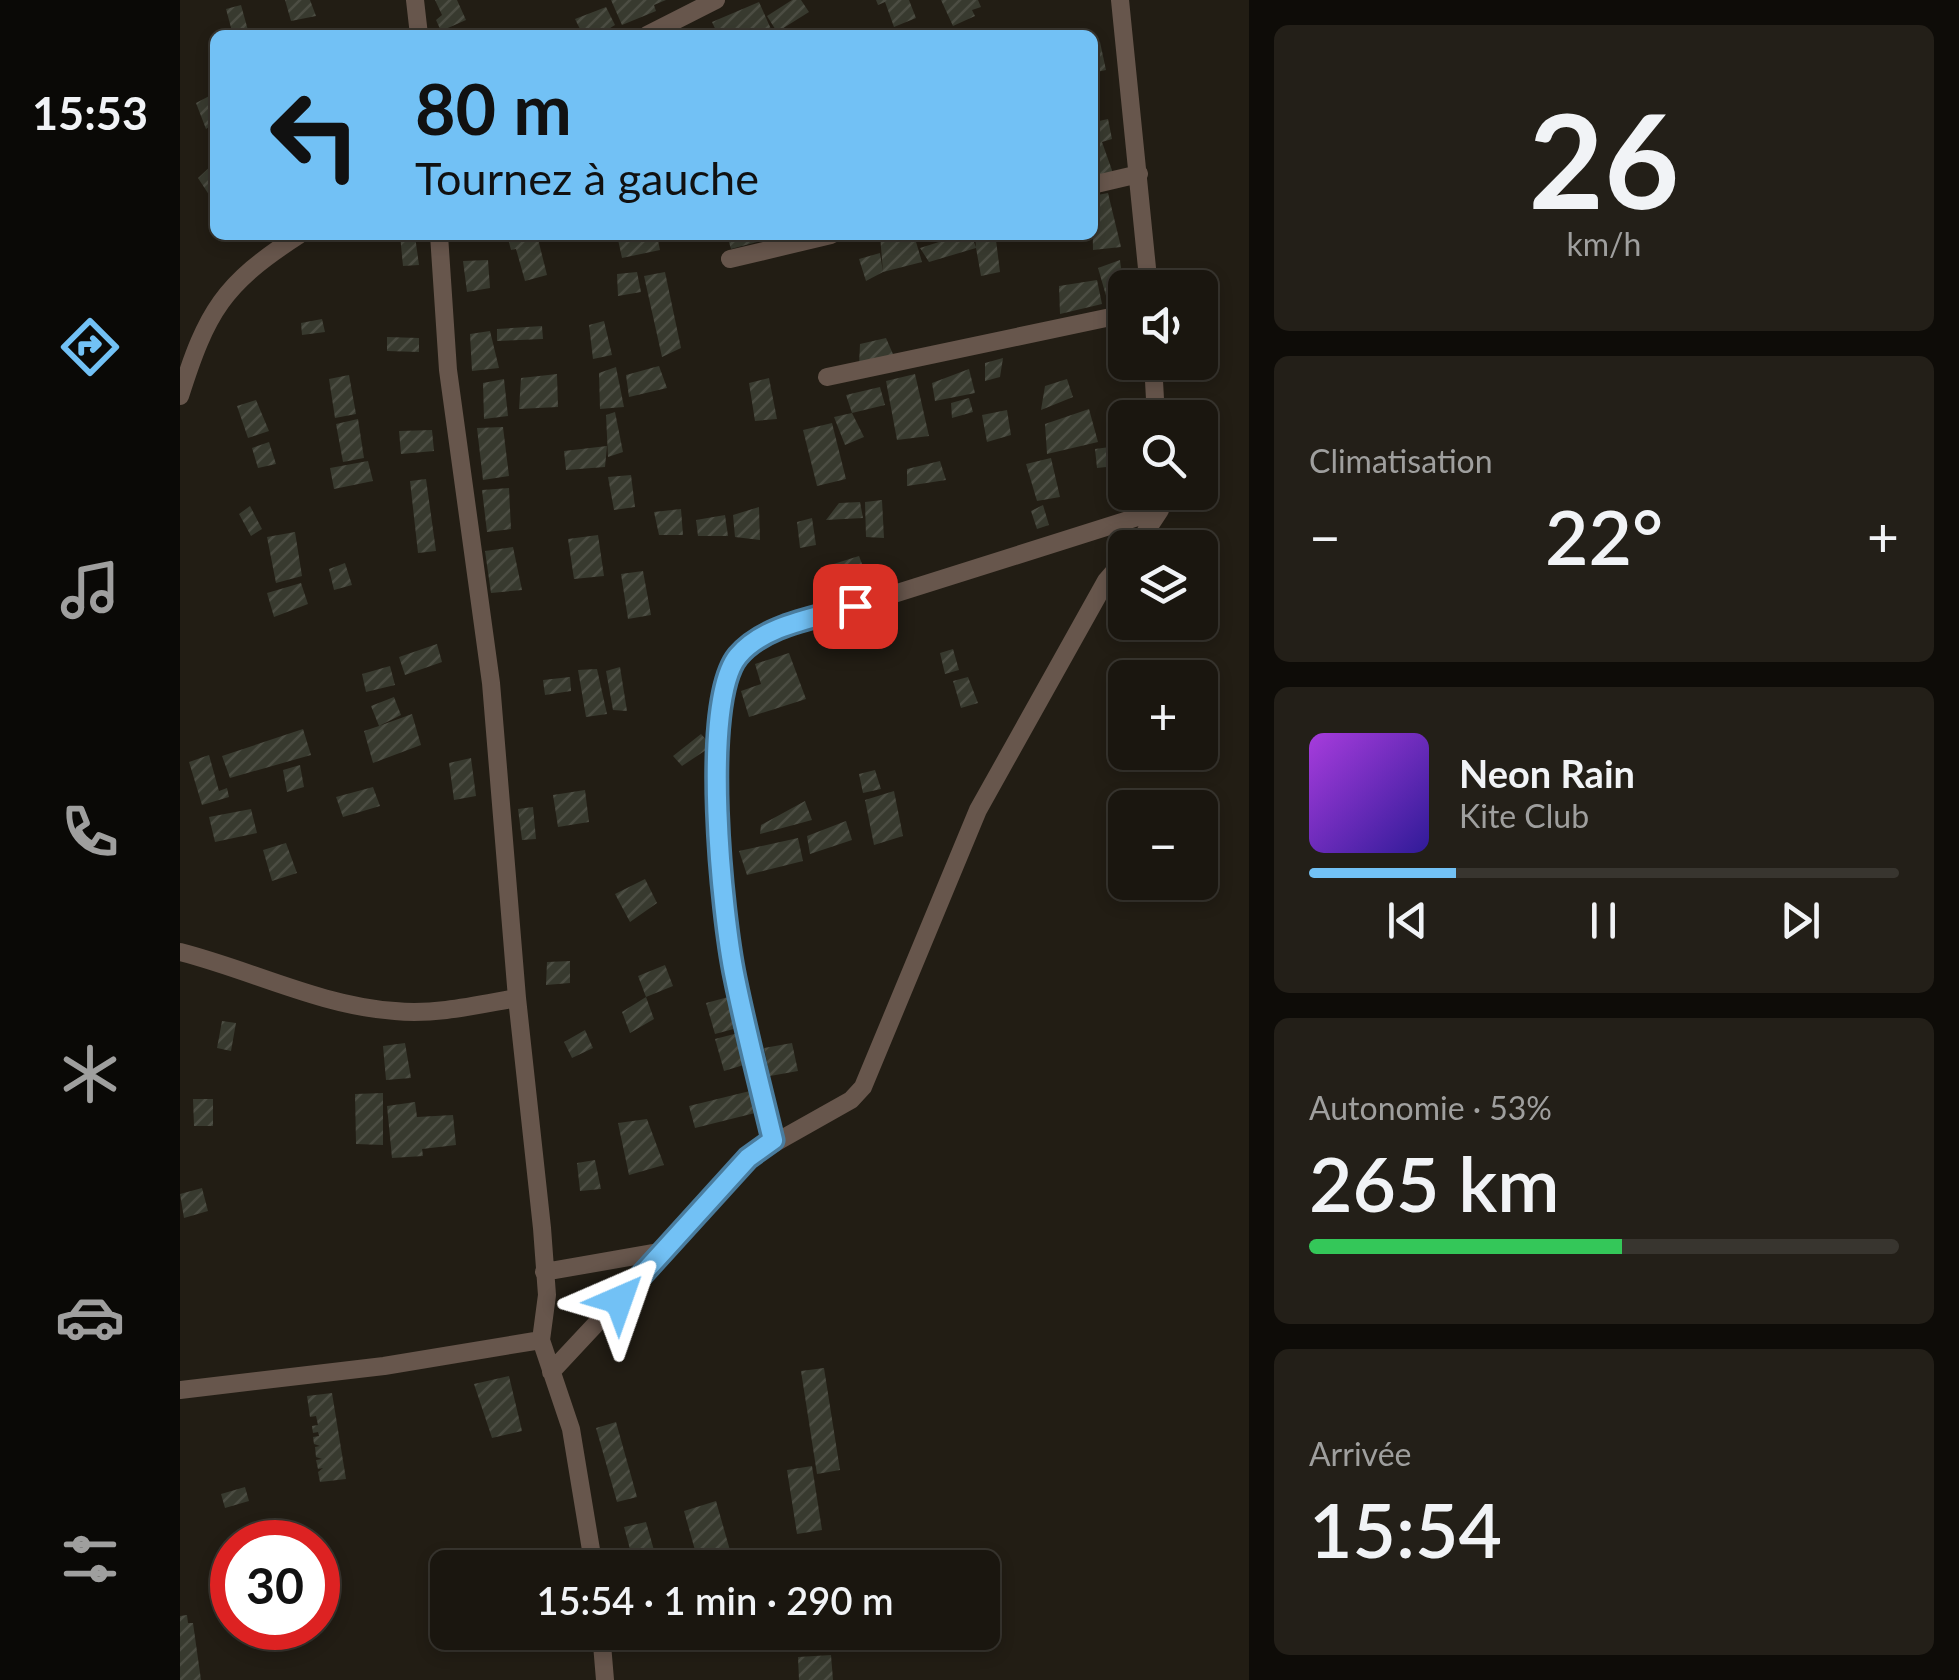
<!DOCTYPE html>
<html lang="fr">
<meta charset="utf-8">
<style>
:root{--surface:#1a160f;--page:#231f18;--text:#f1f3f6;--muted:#9f9f9e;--line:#38352f;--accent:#72c1f5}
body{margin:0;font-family:Lato,sans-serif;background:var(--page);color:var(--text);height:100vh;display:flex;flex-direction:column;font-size:38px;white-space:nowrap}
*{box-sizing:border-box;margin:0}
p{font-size:32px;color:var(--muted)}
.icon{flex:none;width:55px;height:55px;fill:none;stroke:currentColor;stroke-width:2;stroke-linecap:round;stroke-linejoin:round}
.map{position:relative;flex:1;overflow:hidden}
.panel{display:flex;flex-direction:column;gap:25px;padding:25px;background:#0e0c08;width:710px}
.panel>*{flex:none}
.top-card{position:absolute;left:30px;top:30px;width:888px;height:210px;border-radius:15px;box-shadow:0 5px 15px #0003,0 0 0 2px var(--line);background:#72c1f5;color:#111;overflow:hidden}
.fabs{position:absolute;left:928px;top:270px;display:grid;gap:20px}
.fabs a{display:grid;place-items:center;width:110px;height:110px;border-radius:15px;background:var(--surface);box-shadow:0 5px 15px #0003,0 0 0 2px var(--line);font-size:50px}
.speed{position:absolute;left:30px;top:1520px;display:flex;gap:20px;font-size:50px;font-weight:700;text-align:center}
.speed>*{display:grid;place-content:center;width:130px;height:130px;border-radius:50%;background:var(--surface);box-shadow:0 5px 15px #0003,0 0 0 2px var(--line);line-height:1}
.speed .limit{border:15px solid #d22;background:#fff;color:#111}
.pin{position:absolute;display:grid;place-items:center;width:85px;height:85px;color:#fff;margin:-42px;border-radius:20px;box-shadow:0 5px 15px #0006}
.me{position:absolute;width:110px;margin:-55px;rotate:43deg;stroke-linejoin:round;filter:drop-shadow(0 0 8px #0008)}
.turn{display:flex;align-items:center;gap:35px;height:210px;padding:0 40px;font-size:45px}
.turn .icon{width:130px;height:130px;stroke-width:2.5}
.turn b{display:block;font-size:70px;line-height:85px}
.big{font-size:75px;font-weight:600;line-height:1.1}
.panel .tile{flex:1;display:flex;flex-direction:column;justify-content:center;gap:15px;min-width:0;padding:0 35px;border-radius:15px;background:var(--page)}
.panel .dial{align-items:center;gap:0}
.dial b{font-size:130px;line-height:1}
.song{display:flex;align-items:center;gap:30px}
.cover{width:120px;height:120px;border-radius:15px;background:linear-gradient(135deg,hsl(280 70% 55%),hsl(250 70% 35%))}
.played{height:10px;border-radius:5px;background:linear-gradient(90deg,var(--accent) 25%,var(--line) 25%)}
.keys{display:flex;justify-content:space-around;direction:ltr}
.heat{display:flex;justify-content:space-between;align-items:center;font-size:55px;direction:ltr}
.charge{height:15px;border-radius:8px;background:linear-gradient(90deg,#34c759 53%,var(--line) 0)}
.trip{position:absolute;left:250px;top:1550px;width:570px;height:100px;border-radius:15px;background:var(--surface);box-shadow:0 5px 15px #0003,0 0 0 2px var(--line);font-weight:600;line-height:100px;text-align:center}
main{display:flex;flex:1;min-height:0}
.dock{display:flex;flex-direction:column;width:180px;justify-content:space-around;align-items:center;background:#0a0906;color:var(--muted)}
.dock .icon{width:70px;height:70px}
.dock .current{color:var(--accent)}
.dock b{font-size:45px;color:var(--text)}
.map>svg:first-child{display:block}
.building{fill:url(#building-hatch)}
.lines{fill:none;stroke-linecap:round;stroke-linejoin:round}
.street{stroke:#67564c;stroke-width:18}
.route-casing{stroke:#4a7d9f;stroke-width:25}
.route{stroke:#72c1f5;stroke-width:18}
</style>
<main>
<nav class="dock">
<b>15:53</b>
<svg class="icon current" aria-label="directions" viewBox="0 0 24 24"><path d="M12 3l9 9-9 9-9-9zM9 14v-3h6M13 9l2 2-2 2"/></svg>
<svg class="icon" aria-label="music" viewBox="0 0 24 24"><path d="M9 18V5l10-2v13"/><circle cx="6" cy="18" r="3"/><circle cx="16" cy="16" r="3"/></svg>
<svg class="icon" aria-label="phone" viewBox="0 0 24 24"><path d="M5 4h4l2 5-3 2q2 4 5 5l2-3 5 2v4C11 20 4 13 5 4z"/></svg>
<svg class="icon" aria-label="climate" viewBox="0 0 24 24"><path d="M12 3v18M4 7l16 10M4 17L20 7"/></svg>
<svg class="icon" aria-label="car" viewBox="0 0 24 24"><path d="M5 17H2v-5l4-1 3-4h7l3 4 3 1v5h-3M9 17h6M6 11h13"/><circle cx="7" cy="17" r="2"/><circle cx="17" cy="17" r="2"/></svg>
<svg class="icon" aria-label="filters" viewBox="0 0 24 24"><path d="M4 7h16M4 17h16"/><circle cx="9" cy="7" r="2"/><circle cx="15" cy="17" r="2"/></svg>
</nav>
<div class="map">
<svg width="1069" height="1680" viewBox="0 0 1069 1680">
<defs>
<pattern id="building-hatch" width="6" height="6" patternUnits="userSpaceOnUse" patternTransform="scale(2.5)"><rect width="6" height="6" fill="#383a2f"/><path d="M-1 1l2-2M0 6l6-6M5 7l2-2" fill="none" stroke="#4c4d43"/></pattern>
</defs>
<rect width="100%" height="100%" fill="#221d14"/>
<path class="building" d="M105 0H130L136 16 111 21Z
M255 0H277L286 20 261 31 256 20 262 15Z
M431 0H486L474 5 476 11 442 25Z
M612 0H621L629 12 597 32 587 16Z
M696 0H729L736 18 714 27 705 2 698 5Z
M761 0H798L801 7 792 10 795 16 773 26Z
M579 2 591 29 578 35H538L532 22Z
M61 5 69 34 53 35 46 9Z
M426 7 435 25 419 35H403L395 19Z
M920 42 926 70 912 73V44Z
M35 93V123L26 129 16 103Z
M914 97 919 121 928 119 932 139 922 142 934 176 915 180Z
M32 165 35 169V204L18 178Z
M928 193 941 247 913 250 912 196Z
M220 235 235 236 239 265 223 266Z
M327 235H357L367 275 345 281 336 249 331 250Z
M437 235H477L480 250 442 258Z
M547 235H575L577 242 551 249Z
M700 235H734L742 262 703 272Z
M781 235H791L796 247 795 235H832L816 240 820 272 801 276 796 248 749 262 740 248Z
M700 253 703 272 686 281 679 259Z
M308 260 310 288 287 292 283 261Z
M940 260 945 300 929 306 918 268Z
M457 272 461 292 438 296 437 274Z
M485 272 501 348 482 357 464 276Z
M917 280 922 304 880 314 879 286Z
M142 319 145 332 122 335 121 323Z
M424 321 432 355 413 359 409 325Z
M362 326 363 339 317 341V329Z
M310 331 319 368 292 371 290 334Z
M207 337 239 338V352L207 351Z
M706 338 716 361 679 365 680 344Z
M823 358 820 377 805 381V363Z
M479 366 487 388 449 397 446 375Z
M436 367 444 407 420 409 419 373Z
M789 369 795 393 755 401 752 383Z
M377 374 378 407 339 409 341 378Z
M735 374 749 436 717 440 706 381Z
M169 375 176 414 155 418 149 379Z
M589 378 597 419 575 421 569 383Z
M324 379 328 416 304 419 303 383Z
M887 379 893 397 861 410 865 386Z
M700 387 705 405 672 413 666 395Z
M789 398 793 412 772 418 771 403Z
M76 400 89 431 68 438 57 406Z
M955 403 957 418H945V433L933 435 930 409Z
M909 409 918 442 867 454 865 424Z
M827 410 831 435 807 442 802 415Z
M435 412 443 452 428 457 426 415Z
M672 413 684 437 665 445 654 417Z
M178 419 184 458 163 462 156 424Z
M652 423 666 479 637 486 623 430Z
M323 427 329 476 303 480 297 428Z
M252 430 254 451 221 454 219 431Z
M89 442 96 464 78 468 72 448Z
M945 445V465L917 468 915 449Z
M427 446 425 467 386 470 384 451Z
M871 458 880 497 857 501 846 464Z
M188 461 193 481 154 489 150 468Z
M760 461 766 480 727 486V469Z
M451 475 455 507 434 510 428 477Z
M246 479 256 551 238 553 230 481Z
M329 488 331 529 307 532 302 490Z
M702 500 704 538 686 537 685 502Z
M680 502 683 518 646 520 659 503Z
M863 505 869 525 857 529 851 511Z
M70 506 82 529 71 536 59 514Z
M579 507 580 540 555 537 553 515Z
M501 509 503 535H479L474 512Z
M545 515 548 536H518L516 520Z
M632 518 636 545 620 548 617 522Z
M115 532 122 576 96 583 87 537Z
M418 535 424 576 394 579 388 539Z
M333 547 342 590 311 593 305 551Z
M679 556 689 582 651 598 644 567Z
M165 563 172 585 154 590 149 569Z
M463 571 471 615 448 619 441 574Z
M121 583 128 604 94 617 87 593Z
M257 644 262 662 225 675 219 657Z
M773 649 779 670 765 674 760 653Z
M609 653 626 699 569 717 561 691 581 684 575 664Z
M210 666 215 685 186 692 182 674Z
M440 667 447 711 433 710 426 671Z
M417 669 427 714 406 717 398 670Z
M390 677 391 691 365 695 363 680Z
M788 677 798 703 781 708 773 681Z
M214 697 221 715 199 726 232 714 241 745 193 763 184 731 199 726 191 706Z
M123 729 131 755 50 778 42 756Z
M521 734 532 746 502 766 493 756Z
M29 755 39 791 47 788 49 797 22 805 9 762Z
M291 758 296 796 274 800 269 763Z
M120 765 124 787 107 792 103 770Z
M695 770 701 789 683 793 679 774Z
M193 787 200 806 163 817 156 797Z
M405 790 409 822 378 827 373 795Z
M714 791 723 836 694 845 685 800Z
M625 801 632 820 580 834 581 825Z
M353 807 356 839 342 840 338 809Z
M71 809 77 833 35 842 29 817Z
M666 821 672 840 630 854 627 836Z
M618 838 623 861 567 875 559 851Z
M106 843 117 873 92 881 83 850Z
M465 879 477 903 450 922 435 894Z
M390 961V983L366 985 367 962Z
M485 965 493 986 466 997 458 976Z
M552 996 561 1027 535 1034 526 1003Z
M466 997 474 1019 450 1033 442 1012Z
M42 1021 56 1023 51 1051 37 1048Z
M405 1030 413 1048 392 1058 384 1042Z
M558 1033 567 1064 544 1071 535 1039Z
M225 1043 231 1078 206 1080 203 1046Z
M612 1043 618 1071 590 1076 584 1048Z
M574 1090 579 1112 515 1128 509 1106Z
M203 1093V1145L176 1144 175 1094Z
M13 1099H33V1126H14Z
M235 1102 237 1117 273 1115 276 1145 242 1149 243 1156 212 1158 207 1106Z
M467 1119 484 1165 449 1175 438 1123Z
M415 1160 421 1189 400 1191 397 1163Z
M22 1188 28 1211 4 1218 0 1194Z
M644 1368 660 1470 637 1474 621 1371Z
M329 1376 342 1431 312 1438 294 1384Z
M152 1393 166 1479 140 1482 138 1472 143 1468 138 1469 136 1460 142 1459 136 1457 135 1447 140 1446 134 1444 133 1437 139 1436 138 1432 133 1433 132 1426 138 1425 136 1416 130 1417 127 1396Z
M436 1422 457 1497 437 1502 416 1428Z
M632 1466 642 1530 617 1534 607 1470Z
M65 1487 69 1501 45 1508 41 1494Z
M536 1501 555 1568H520L504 1511Z
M466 1522 479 1568H455L444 1527Z
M353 1552 355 1568H320L318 1555 332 1554V1559Z
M7 1615 8 1623H13L21 1680H0V1616Z
M651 1655 653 1680H619L618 1657Z"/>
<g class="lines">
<path class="street" d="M235 0 239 35
M940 0 969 288
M467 35 536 0
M912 185 959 174
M259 235 268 370 311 683 337 998 362 1228 367 1295 361 1340 391 1429 414 1568
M550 259 651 235
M973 362 976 418
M647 377 945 314
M0 396C27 311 43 284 119 235
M955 548 980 510
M0 952C71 970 141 1006 215 1011 256 1015 297 1005 337 998
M593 1140 554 974 542 871 537 760 542 685 555 660 584 635 980 510 979 492
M364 1272 484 1251 568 1158 671 1100 683 1087 798 810 926 581 945 559
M371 1372 484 1251
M0 1390 204 1366 361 1340
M421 1632 425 1680"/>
</g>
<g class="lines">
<defs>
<path id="route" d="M439 1300 568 1158 593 1140C580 1086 566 1032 555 978 542 916 520 702 558 656 585 624 637 618 675 606"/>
</defs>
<use href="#route" class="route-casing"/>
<use href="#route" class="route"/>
</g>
</svg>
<div class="fabs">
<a><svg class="icon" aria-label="sound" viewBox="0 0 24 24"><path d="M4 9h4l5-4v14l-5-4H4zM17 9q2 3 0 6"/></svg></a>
<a><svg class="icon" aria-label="search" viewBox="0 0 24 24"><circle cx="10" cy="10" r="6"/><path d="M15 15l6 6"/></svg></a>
<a><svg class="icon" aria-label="layers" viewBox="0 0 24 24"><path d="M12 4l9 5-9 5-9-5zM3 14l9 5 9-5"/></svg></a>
<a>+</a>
<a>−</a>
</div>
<div class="speed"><div class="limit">30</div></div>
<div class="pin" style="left:675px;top:606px;background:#d93025"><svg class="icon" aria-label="arrive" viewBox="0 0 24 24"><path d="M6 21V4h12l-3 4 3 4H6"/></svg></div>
<svg class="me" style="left:439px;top:1300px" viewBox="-20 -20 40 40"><path d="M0-17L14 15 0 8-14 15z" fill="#72c1f5" stroke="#fff" stroke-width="4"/></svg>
<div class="trip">15:54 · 1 min · 290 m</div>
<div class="top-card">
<div class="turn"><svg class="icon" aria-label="left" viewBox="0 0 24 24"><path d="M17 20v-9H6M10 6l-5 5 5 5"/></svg><div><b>80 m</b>Tournez à gauche</div></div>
</div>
</div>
<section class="panel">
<div class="tile dial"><b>26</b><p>km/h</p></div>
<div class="tile"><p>Climatisation</p>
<div class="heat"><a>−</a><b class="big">22°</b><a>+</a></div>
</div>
<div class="tile">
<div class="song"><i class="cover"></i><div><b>Neon Rain</b><p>Kite Club</p></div></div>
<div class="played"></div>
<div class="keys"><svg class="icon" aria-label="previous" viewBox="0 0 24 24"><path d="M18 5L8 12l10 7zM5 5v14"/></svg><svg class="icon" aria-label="pause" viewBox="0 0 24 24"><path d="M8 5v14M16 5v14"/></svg><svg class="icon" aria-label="next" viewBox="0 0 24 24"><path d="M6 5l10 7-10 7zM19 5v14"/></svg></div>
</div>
<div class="tile"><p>Autonomie · 53%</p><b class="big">265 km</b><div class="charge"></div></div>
<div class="tile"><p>Arrivée</p><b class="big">15:54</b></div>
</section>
</main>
